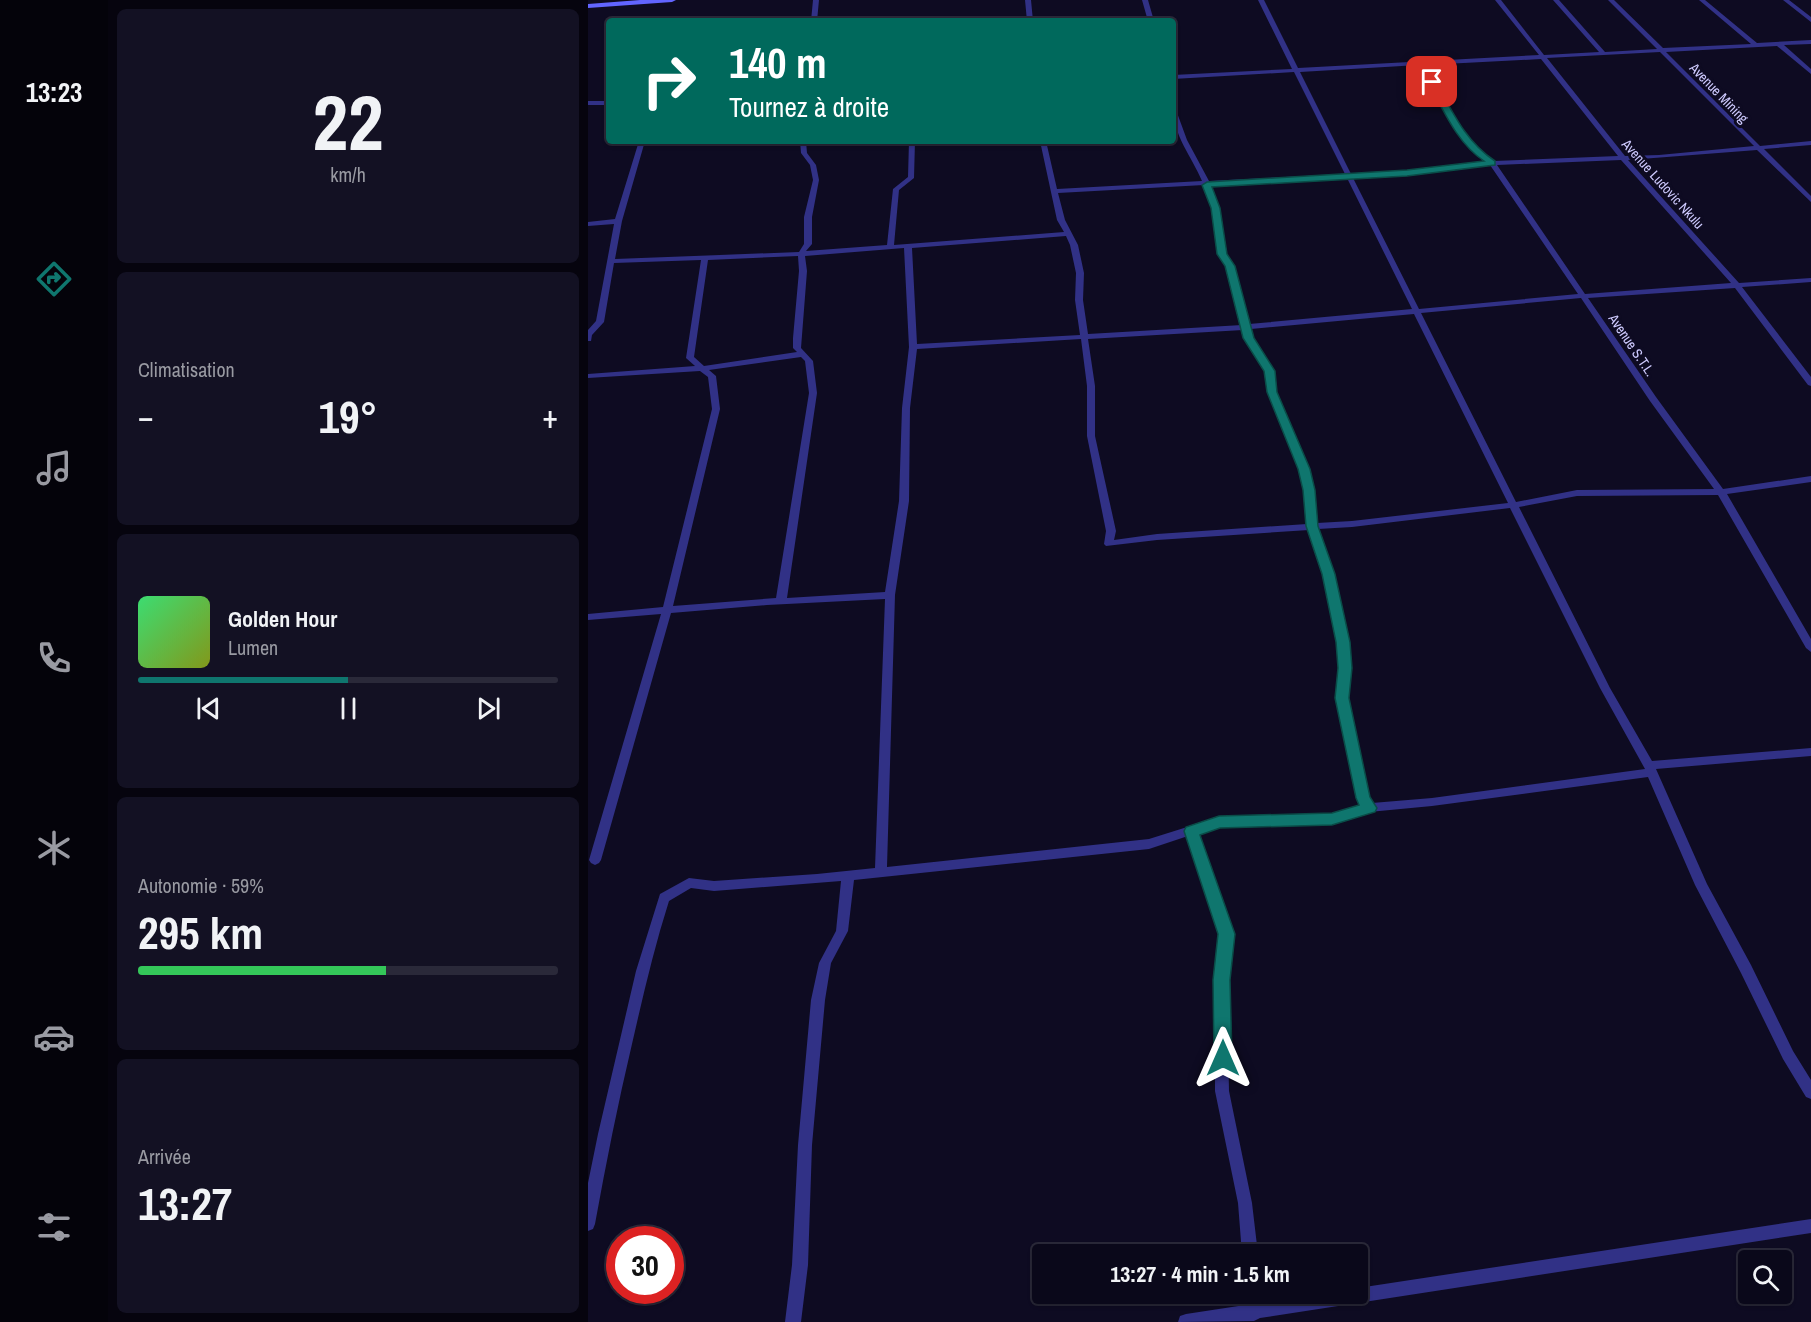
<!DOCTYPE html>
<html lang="fr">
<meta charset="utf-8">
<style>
:root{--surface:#0a081a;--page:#131123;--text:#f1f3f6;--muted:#999aa2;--line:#2a2939;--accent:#0f766e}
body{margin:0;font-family:"Archivo Narrow",sans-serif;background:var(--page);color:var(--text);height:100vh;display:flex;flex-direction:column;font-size:22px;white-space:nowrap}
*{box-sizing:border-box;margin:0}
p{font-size:20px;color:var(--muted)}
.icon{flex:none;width:33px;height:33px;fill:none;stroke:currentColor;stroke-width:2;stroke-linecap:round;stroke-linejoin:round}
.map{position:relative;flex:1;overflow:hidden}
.drawer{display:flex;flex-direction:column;gap:9px;padding:9px;background:#06040e;width:480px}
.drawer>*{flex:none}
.banner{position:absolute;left:18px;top:18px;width:570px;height:126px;border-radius:6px;box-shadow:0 2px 4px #0004,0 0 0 2px var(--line);background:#00695c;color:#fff;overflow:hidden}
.tools{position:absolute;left:1150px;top:1250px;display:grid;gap:12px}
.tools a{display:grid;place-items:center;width:54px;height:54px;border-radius:6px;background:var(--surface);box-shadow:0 2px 4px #0004,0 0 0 2px var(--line);font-size:30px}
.speed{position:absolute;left:18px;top:1226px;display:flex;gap:12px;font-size:30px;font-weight:700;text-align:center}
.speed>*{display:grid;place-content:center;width:78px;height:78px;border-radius:50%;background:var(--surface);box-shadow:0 2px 4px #0004,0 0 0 2px var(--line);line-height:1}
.speed .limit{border:9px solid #d22;background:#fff;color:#111}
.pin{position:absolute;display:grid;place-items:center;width:51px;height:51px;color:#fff;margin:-26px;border-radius:12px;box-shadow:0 3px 9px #0006}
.me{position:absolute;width:66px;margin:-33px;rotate:0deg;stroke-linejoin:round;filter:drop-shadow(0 0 4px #0008)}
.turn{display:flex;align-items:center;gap:21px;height:126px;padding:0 24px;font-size:27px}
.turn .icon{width:78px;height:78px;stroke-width:2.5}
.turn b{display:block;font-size:42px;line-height:51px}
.big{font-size:45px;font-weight:700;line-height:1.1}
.drawer .tile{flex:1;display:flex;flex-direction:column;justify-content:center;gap:9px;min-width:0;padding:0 21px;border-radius:9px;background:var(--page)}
.drawer .dial{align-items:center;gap:0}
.dial b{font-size:78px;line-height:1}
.song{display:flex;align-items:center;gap:18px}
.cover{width:72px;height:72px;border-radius:9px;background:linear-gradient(135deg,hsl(140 70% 55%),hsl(70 70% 35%))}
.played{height:6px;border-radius:3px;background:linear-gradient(90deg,var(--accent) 50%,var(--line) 50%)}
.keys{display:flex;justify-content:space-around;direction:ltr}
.heat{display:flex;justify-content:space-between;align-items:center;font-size:33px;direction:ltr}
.charge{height:9px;border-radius:4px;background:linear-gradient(90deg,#34c759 59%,var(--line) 0)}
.trip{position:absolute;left:444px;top:1244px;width:336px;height:60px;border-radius:6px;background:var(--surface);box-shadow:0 2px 4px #0004,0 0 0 2px var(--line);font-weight:700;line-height:60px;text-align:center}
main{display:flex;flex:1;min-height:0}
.tabs{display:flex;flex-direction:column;width:108px;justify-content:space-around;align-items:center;background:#04030a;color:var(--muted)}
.tabs .icon{width:42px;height:42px}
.tabs .current{color:var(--accent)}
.tabs b{font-size:27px;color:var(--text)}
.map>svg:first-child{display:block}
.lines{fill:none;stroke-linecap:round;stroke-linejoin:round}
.street{fill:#313186;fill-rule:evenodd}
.secondary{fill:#6265ff;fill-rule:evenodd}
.route{fill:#0f766e;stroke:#0a4d48;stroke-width:1.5}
.labels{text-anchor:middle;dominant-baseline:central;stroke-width:6;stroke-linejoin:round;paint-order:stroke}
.far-street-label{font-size:14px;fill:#cfcbff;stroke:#0e0b22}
</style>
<main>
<nav class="tabs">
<b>13:23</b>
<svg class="icon current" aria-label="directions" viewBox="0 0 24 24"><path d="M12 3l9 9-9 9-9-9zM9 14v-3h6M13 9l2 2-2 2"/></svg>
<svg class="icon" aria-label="music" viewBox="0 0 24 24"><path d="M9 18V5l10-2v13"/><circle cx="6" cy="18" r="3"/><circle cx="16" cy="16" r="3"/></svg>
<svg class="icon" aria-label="phone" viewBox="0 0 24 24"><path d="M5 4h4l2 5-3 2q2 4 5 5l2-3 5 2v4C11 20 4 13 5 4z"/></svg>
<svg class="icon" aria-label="climate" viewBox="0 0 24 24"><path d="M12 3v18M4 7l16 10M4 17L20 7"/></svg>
<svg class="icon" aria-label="car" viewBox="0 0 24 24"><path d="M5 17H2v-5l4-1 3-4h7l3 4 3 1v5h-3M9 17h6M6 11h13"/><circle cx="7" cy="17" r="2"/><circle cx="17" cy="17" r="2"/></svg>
<svg class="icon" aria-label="filters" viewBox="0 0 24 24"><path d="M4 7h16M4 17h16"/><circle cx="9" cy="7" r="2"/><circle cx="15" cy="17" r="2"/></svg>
</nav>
<section class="drawer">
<div class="tile dial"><b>22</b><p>km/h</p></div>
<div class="tile"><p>Climatisation</p>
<div class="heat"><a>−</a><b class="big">19°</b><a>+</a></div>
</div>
<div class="tile">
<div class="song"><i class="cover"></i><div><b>Golden Hour</b><p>Lumen</p></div></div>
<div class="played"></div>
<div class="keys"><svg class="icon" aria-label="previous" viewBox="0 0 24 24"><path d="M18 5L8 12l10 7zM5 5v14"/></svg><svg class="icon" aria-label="pause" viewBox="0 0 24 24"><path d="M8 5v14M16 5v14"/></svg><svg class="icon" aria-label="next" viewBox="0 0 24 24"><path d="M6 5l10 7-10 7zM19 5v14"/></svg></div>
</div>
<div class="tile"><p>Autonomie · 59%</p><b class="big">295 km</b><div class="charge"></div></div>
<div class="tile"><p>Arrivée</p><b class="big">13:27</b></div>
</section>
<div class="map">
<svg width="1223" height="1322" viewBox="0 0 1223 1322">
<rect width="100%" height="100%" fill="#0e0b22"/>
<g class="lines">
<path class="street" d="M225 0H231L229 21H223Z
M437 0H443L445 21H439Z
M554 0H560L566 21H560Z
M670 0H676L710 68 951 55 907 0H913L956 55 1011 52 965 0H971L1017 52 1069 49 1020 0H1026L1075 48 1163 44 1111 0H1117L1169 43 1223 40V44L1196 45 1223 69V74L1189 46 1078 52 1172 146 1223 141V145L1176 149 1223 196V202L1169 150 1040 160 1151 283 1223 278V282L1154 287 1223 377V386L1220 385 1147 288 1000 298 1068 397 1135 489 1223 476V482L1139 494 1223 639V652L1218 648 1130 495 989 496 931 507 1022 688 1064 761 1223 748V756L1068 769 1119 884 1163 965 1205 1051 1223 1080V1099L1218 1097 1195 1059 1153 973 1107 885 1060 777 844 806 781 812 744 824 631 827 611 833 644 934 639 980 641 1091 664 1203 670 1254H654L650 1203 627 1091V980L632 934 600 836 561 849 266 880 260 931 243 963 237 1000 224 1145 220 1265 213 1322H197L204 1265 210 1145 223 1000 231 963 248 931 253 881 126 891 103 888 81 901C66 948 55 996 44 1044 30 1103 18 1163 7 1224L5 1229 0 1231V1183L10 1134 48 971 72 894 101 878 126 881 229 874 287 868 297 599 179 605 83 613 13 860 11 863 7 865 3 863 1 860 73 614 0 620V614L75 607 124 409 120 377 112 371 0 378V374L107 366 98 358 113 260 26 263 16 322 4 335 3 341H0V330L8 321 26 224 0 226V222L27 219 51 141H57L34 221 27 259 211 252 216 244V217L225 180 222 165 213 153 212 141H218L219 153 228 165 231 180 224 217V244L218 251 299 245 305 189 320 177 321 141H327L326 178 311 190 306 245 476 232 469 220 452 141H458L469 189 614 181C604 157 585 135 585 108L588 110 599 140 621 181 757 174 706 72 585 79V75L704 69ZM1072 52 1166 146 1071 155 1037 156 959 58ZM953 59 1030 156 906 161C873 136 856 100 837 65ZM831 65C850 100 866 137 898 162L819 171 763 174 712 72ZM1033 160 1143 283 997 294 909 165ZM902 165 990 294 831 309 765 178 819 175ZM759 178 824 309 661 324 646 266 638 254 630 208 622 185ZM616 185 624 208 630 254 638 266 654 325 500 334 495 300 496 273 490 245 477 220 470 193ZM478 236 482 245 488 273 487 300 492 335 329 344 324 248ZM316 248 321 347 314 408 311 501 297 592 199 598 229 393 225 361 213 348 219 271 217 256ZM210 256 211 271 205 338V348L209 352 116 366 106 357 120 260ZM993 298 1062 401 1126 489 989 490 928 502 833 313ZM826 314 920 503 764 521 729 523 726 490 721 469 688 392 685 371 665 338 663 329ZM655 330 657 338 677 371 680 392 711 469 716 490 719 524 569 534 526 540 528 531 507 436V386L500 339ZM493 339 499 386V436L518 531 516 544 518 546 569 540 721 530 735 574 747 623 752 657 749 698 769 798 774 806 744 814 631 817 561 839 299 867 307 595 321 501 322 408 329 349ZM213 357 217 361 221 393 188 598 85 606 132 409 128 376 121 370ZM922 508 1012 688 1057 769 844 798 784 803 781 797 759 698 762 657 757 623 745 574 730 529 764 527Z
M1195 0H1201L1223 17V22Z
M0 101H21V105H0Z
M1223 1219V1233L672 1318 666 1321 590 1322 592 1316 598 1314 657 1305 656 1293H672L673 1303 737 1293H770V1288Z"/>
<path class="secondary" d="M52 0H88L84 2 0 8V4Z"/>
</g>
<path class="route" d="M844 80 848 82C865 113 878 142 907 161V165L819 176 624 187 632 208 639 254 647 266 666 338 687 371 689 392 722 469 727 490 730 526 747 574 762 642 764 668 761 698 782 797 789 808 787 812 744 825 632 828 612 835 647 934 642 980 644 1058 641 1064 635 1066 629 1064 626 1058 625 980 630 934 596 831 598 827 631 816 744 813 771 805 768 798 747 698 750 668 748 642 734 574 718 526 715 490 710 469 679 392 676 371 655 338 637 266 629 254 623 208 614 185 619 182 819 170 896 161C869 143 856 111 840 82Z"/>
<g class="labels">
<g class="far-street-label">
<text transform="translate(1131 93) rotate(46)">Avenue Mining</text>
<text transform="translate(1075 184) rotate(48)">Avenue Ludovic Nkulu</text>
<text transform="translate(1044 345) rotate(56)">Avenue S.T.L.</text>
</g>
</g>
</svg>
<div class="tools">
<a><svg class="icon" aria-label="search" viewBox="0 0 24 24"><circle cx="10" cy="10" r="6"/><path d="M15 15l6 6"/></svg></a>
</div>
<div class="speed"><div class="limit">30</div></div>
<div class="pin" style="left:844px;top:82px;background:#d93025"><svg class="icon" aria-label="arrive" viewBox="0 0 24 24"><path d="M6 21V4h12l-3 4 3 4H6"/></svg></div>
<svg class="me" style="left:635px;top:1058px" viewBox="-20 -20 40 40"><path d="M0-17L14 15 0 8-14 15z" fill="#0f766e" stroke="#fff" stroke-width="4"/></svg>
<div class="trip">13:27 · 4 min · 1.5 km</div>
<div class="banner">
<div class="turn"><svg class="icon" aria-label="right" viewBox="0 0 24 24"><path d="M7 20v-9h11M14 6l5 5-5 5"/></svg><div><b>140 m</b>Tournez à droite</div></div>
</div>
</div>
</main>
